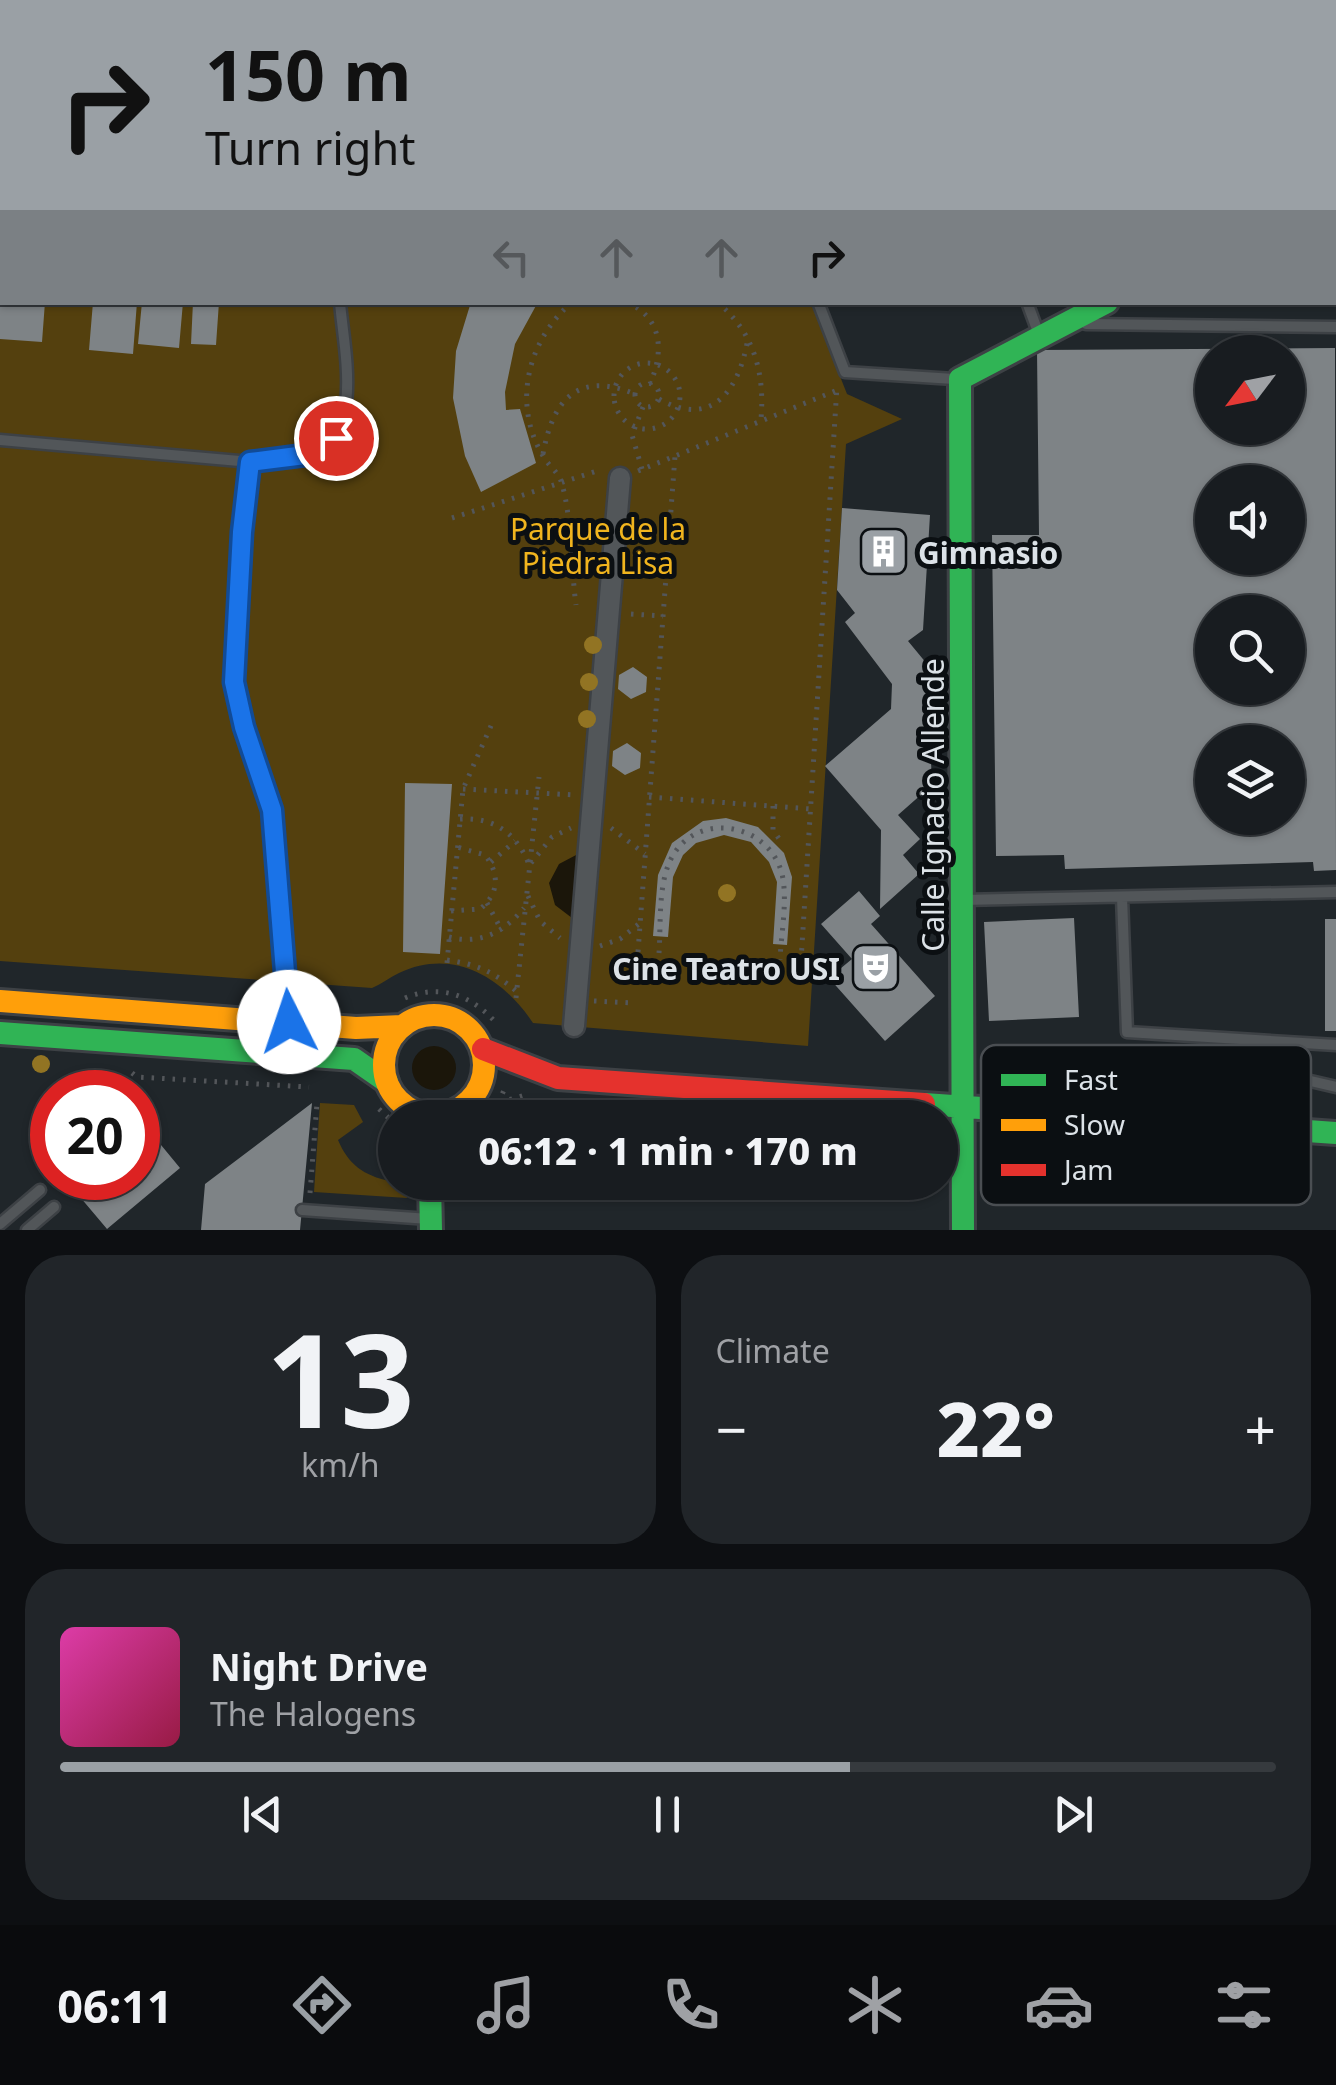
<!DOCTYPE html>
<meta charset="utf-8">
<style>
:root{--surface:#181c20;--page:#212529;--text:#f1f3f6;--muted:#9fa1a5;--line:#363a3e;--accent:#9aa0a5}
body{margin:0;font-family:"Noto Sans",sans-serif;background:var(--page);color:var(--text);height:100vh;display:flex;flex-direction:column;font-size:38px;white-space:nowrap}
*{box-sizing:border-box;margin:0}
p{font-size:32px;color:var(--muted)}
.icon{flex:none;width:55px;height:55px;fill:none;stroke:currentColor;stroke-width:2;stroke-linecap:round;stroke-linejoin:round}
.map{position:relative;height:1230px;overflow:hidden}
.panel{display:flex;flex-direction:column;gap:25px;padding:25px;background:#0d0f12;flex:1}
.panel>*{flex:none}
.guide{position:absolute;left:0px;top:0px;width:1338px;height:305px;box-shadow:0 2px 8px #0004,0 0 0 2px var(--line);background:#9aa0a5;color:#111;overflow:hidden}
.needle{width:65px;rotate:238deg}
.tools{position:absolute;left:1195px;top:335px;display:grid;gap:20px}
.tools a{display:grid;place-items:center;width:110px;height:110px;border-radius:50%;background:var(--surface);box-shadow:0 2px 8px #0004,0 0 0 2px var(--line);font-size:50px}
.speed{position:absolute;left:30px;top:1070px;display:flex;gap:20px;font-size:50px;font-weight:700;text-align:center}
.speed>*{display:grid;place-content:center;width:130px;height:130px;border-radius:50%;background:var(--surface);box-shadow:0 2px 8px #0004,0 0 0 2px var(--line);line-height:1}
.speed .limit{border:15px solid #d22;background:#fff;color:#111}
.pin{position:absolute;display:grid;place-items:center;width:85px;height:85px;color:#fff;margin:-42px;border:5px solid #fff;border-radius:50%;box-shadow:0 2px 10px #0007}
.me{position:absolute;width:110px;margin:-55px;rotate:356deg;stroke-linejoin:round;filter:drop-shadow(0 0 8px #0008)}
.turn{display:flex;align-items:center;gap:35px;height:210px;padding:0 40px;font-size:45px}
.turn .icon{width:130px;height:130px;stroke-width:2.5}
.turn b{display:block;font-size:70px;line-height:85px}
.lanes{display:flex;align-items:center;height:95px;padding:0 40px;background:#0003;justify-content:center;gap:50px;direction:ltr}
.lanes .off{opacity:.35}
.big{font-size:75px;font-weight:800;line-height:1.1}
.panel .widget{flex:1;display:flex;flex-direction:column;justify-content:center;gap:15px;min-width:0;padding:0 35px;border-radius:40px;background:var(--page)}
.panel .dial{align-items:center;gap:0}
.dial b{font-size:130px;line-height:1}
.song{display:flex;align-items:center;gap:30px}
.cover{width:120px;height:120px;border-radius:15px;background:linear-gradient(135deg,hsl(320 70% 55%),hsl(340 70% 35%))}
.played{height:10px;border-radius:5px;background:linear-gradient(90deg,var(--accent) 65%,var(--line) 65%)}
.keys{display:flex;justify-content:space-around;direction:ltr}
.heat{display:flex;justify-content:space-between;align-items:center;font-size:55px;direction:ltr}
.panel .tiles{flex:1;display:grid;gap:25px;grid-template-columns:1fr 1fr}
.widget:last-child{grid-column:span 2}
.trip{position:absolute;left:378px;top:1100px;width:580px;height:100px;border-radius:50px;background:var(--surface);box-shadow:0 2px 8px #0004,0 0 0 2px var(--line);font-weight:800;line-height:100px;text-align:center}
.tabs{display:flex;height:160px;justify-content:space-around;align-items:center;background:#0a0b0d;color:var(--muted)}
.tabs .icon{width:70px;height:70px}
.tabs .selected{color:var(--accent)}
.tabs b{font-size:45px;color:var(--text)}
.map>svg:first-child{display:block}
.green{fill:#54400e}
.water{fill:#1b160a}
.building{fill:#7e8386;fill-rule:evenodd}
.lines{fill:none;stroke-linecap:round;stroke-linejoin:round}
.lane-casing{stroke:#3d4145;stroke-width:15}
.street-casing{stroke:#3d4145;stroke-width:25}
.fast-casing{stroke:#3d4145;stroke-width:28}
.slow-casing{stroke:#3d4145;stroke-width:28}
.jam-casing{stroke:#3d4145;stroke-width:28}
.path{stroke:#53565a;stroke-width:5;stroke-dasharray:2.5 8;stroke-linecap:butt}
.lane{stroke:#525659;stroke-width:10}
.street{stroke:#525659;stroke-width:20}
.fast{stroke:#30b455;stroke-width:22}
.slow{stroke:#ff9f0a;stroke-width:22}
.jam{stroke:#e5322d;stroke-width:22}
.tree{fill:#927423}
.route-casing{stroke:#114b97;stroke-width:25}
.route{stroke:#1a73e8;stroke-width:18}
.labels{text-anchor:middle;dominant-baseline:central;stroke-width:10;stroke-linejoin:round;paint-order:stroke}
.park-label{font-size:30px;fill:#f0b41e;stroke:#0b0f12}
.poi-label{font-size:30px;font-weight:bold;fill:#dce2e7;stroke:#0b0f12;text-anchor:start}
.street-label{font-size:30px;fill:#dce2e7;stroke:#0b0f12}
.key{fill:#0b0f12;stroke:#4a4e52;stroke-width:2.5}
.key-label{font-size:28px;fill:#dce2e7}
</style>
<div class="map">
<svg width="1336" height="1230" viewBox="0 0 1336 1230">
<rect width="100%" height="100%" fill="#20262a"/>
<path class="green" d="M0 0 339 2H2V302L811 303 847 394 902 419 846 444 808 1046 533 1023C503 978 454 947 399 973 390 977 382 984 372 988L0 961Z
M602 0H897L898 2H594Z
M320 1103 354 1105 363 1122 338 1140C348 1164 364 1176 390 1181L395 1167V1182L406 1183 407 1198 314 1192Z"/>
<path class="water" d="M578 854 572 918 555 905 549 883 559 864Z
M412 1068a22 22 0 1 1 44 0a22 22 0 1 1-44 0Z"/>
<path class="building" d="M0 302H45L42 342 0 339Z
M93 302H137L133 354 89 350Z
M142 302H183L179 348 138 344Z
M193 302H219L216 345 191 344Z
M471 302H538L515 344 505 392 506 410 520 409 536 463 481 492 465 456 453 398 456 351Z
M1335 348 1336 870 1314 871 1313 862 1065 869 1064 855 996 856 992 535H1039L1037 350ZM1212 352H1288V428H1212ZM1212 482H1288V558H1212ZM1212 612H1288V688H1212ZM1212 742H1288V818H1212Z
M842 508 930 515 923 630 908 641 927 664 932 785 898 815 920 839 903 855 919 874 880 909 881 830 825 766 891 709 892 684 845 622 855 613 837 590Z
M633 667 647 677 646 692 631 699 618 689 619 675Z
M627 743 641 753 640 768 625 775 612 766 613 751Z
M405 783 452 784 440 954 403 952Z
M726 818 758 827 784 853 792 877 787 945 773 944 777 882 769 862 751 842 724 835 696 843 683 855 673 877 668 937 653 936 658 875 672 843 703 821Z
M859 891 880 916 871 924 935 996 885 1041 829 978 852 959 821 924Z
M1074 918 1079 1017 989 1021 984 922Z
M1325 919H1336V1031H1325Z
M312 1103 300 1230H201L205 1184Z
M138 1117 180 1168 107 1229 64 1178H138Z"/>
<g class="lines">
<defs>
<path id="lane" d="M322 0V2
M908 0 909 2
M818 302 845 372 954 379
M1027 302 1038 332
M1086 324 1336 327
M0 440 251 462 241 532 234 682 244 727 272 810 288 1017
M251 462C269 460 296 461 313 454 365 434 343 345 340 302
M1122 897 1127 1032 1336 1045
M963 900 1336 892
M1248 1040 1276 1073 1336 1087
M302 1210 429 1219
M0 1224 40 1190
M27 1230 54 1207"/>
<path id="street" d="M1335 183H1336
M574 1026 620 478"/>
<path id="fast" d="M0 1033 354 1059 387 1082
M924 1104 1336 1133
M429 1115V1118
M430 1182 431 1230
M963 1230 960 379 1107 302"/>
<path id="slow" d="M0 1001 356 1028 402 1026
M384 1065a50 50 0 1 1 100 0a50 50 0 1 1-100 0Z"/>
<path id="jam" d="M483 1049 558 1078 924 1104"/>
</defs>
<use href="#lane" class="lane-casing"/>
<use href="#street" class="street-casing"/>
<use href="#fast" class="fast-casing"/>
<use href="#slow" class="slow-casing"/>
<use href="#jam" class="jam-casing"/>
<path class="path" d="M572 302C527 341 512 404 543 456 548 465 558 472 561 481 572 515 571 569 576 605
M627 302C663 319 664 351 650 384
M717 302C754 332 765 373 761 419
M614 396a33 33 0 1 1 66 0a33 33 0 1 1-66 0Z
M635 395a12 12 0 1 1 24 0a12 12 0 1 1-24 0Z
M659 399C714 430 740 387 748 338
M543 454C553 398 579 371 635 394
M642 469 632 435 643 407
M638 471 840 389
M452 518 600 470
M631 614 663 616
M463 789 575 795
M649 797 811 809
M773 806V830L782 843
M460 819C493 817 515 832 528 862
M611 828 645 854
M491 862 515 841
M531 863 552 837 571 828
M528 896 540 921 560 938
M487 903 502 931
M451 911 480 909C499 894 500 874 485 855L457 847
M449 937C481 945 504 932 524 908
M600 946 620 939 640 923
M638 952 675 456
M659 953C661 924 658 887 670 861 694 809 769 822 782 874 788 900 781 934 780 960
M447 960C476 964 495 972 517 992
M801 961 837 386
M447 963 463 789 494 719
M405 998C441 983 473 996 497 1024
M516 998 539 777
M594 1001 635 1003
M132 1073 137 1077 309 1087
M1232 1087 1233 1052
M498 1103 505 1088
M379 1109 395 1124
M486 1118 498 1103 525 1095
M310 1193 317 1103"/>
<use href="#lane" class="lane"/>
<use href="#street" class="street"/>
<use href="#fast" class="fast"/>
<use href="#slow" class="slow"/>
<use href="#jam" class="jam"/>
</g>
<g class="tree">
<circle cx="593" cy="645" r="9"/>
<circle cx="589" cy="682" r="9"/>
<circle cx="587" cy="719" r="9"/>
<circle cx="727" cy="893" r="9"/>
<circle cx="41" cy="1064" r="9"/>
</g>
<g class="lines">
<defs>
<path id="route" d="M289 1022 272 810 244 727 234 682 242 532 250 462 313 454 336 438"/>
</defs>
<use href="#route" class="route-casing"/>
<use href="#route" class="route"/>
</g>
<defs>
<symbol id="building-square" viewBox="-11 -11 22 22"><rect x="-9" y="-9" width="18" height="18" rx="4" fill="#9aa0a5" stroke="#0b0f12"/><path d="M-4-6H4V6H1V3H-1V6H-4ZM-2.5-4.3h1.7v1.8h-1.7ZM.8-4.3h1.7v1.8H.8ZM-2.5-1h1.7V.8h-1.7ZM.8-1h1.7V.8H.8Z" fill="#fff"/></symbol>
<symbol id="theatre-square" viewBox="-11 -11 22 22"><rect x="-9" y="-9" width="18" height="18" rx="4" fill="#9aa0a5" stroke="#0b0f12"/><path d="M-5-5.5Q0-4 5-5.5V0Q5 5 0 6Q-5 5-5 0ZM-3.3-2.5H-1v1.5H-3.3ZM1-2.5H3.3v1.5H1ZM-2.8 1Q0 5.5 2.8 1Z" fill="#fff"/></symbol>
</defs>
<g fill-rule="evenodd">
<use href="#building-square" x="856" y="524" width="55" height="55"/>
<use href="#theatre-square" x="848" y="940" width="55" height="55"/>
</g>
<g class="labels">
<g class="park-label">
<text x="598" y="528">Parque de la<tspan x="598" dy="34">Piedra Lisa</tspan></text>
</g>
<g class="poi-label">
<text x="918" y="552">Gimnasio</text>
<text x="840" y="968" text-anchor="end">Cine Teatro USI</text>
</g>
<g class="street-label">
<text transform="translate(932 805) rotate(-90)">Calle Ignacio Allende</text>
</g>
</g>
<rect x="981" y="1045" width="330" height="160" rx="15" class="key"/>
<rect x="1001" y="1074" width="45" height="12" fill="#30b455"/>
<rect x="1001" y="1119" width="45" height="12" fill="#ff9f0a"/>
<rect x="1001" y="1164" width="45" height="12" fill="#e5322d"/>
<g class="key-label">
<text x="1064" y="1090">Fast</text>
<text x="1064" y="1135">Slow</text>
<text x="1064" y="1180">Jam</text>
</g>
</svg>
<div class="tools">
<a><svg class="needle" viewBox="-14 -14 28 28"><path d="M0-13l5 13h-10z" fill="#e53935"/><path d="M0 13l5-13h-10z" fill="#9fa1a5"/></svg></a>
<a><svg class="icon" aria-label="sound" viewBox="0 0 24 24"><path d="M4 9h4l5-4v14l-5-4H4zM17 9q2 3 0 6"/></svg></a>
<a><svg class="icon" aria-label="search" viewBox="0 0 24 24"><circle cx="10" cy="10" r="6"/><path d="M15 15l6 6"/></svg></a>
<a><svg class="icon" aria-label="layers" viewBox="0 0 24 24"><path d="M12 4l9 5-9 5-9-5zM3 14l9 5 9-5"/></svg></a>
</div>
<div class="speed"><div class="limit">20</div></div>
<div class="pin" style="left:336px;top:438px;background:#d93025"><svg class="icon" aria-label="arrive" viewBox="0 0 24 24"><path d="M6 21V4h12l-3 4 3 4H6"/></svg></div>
<svg class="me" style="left:289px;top:1022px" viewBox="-20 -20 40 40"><circle r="19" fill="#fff"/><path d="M0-13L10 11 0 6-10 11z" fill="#1a73e8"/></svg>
<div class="trip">06:12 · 1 min · 170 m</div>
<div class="guide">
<div class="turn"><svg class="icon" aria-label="right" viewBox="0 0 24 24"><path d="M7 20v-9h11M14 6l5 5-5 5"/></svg><div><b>150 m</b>Turn right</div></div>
<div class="lanes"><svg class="icon off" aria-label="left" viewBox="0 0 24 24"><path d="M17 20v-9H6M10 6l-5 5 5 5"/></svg><svg class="icon off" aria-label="ahead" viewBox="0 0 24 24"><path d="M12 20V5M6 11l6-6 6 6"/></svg><svg class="icon off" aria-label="ahead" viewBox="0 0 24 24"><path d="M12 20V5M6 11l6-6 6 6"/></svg><svg class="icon" aria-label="right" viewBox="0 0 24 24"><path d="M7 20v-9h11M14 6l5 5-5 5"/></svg></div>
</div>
</div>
<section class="panel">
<div class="tiles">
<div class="widget dial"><b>13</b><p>km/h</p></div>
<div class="widget"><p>Climate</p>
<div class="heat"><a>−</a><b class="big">22°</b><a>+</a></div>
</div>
<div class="widget">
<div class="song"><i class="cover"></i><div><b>Night Drive</b><p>The Halogens</p></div></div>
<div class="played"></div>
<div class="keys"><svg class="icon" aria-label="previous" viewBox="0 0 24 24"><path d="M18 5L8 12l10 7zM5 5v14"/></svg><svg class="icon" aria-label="pause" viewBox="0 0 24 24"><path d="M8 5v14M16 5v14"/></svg><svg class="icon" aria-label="next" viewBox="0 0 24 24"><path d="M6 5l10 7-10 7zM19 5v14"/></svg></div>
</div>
</div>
</section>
<nav class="tabs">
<b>06:11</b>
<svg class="icon selected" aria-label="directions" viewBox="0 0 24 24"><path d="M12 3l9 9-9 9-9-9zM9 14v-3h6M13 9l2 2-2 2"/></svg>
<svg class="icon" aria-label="music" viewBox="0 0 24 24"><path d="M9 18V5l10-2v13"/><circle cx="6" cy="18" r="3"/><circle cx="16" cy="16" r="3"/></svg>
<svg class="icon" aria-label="phone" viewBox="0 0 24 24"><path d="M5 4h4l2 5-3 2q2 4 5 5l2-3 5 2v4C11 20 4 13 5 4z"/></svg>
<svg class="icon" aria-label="climate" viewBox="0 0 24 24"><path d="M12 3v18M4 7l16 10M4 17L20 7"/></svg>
<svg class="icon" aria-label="car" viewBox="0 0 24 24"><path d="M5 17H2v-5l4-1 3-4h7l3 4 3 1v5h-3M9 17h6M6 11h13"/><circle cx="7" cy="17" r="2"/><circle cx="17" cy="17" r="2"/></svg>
<svg class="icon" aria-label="filters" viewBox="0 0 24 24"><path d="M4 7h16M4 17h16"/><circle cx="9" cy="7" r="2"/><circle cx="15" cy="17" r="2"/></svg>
</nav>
